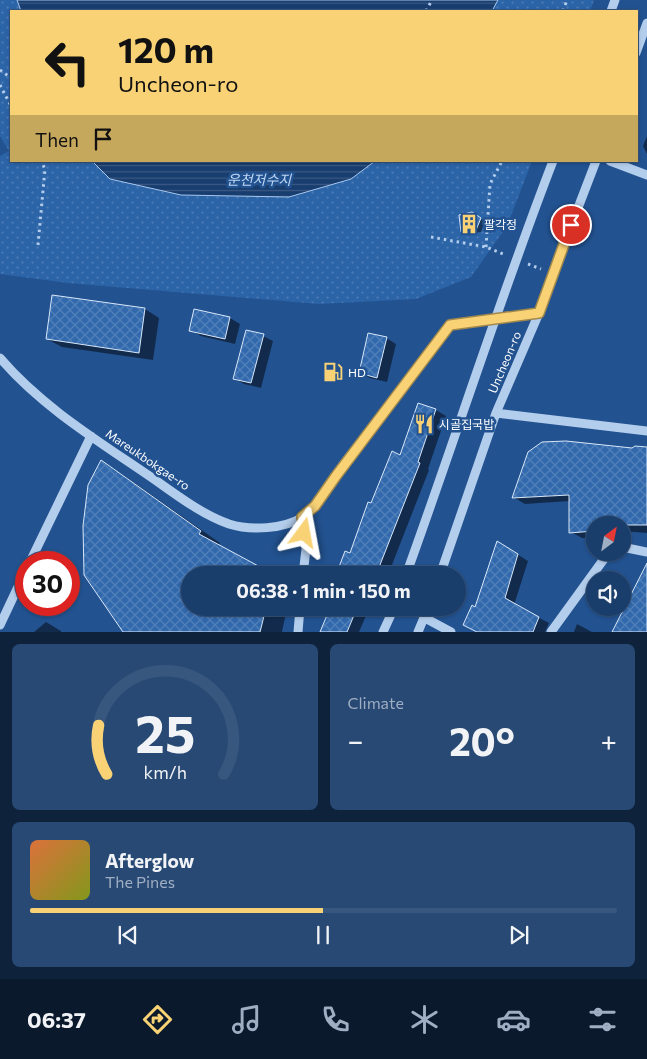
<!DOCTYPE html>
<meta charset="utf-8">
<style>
:root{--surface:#1a3e6c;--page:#274974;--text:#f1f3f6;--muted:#9faec2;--line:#38577f;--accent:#f8d275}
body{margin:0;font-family:Commissioner,"Noto Sans KR",sans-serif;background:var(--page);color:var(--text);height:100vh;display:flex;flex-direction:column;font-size:19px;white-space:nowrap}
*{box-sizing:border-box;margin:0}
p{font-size:16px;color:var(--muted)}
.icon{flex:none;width:28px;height:28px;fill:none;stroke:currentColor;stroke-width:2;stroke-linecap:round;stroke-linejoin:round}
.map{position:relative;height:632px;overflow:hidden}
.details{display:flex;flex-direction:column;gap:12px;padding:12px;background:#0e223b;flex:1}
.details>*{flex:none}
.banner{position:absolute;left:10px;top:10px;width:628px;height:152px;border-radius:0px;box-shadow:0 1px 4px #0004,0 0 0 1px var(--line);background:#f8d275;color:#111;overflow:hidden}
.needle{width:32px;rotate:32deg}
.fabs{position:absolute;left:586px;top:516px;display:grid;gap:10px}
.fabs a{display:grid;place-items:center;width:45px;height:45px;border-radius:50%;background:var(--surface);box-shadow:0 1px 4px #0004,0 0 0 1px var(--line);font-size:25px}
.speed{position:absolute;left:15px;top:551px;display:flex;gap:10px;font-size:25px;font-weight:700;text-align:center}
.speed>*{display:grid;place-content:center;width:65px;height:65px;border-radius:50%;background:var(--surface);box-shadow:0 1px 4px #0004,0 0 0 1px var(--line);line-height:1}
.speed .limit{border:8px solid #d22;background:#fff;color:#111}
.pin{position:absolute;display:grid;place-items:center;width:42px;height:42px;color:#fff;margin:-21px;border:2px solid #fff;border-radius:50%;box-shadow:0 1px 5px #0007}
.me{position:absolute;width:55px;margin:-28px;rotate:13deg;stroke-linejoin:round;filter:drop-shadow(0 0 4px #0008)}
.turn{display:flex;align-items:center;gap:18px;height:105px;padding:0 25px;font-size:22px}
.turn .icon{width:65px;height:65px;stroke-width:2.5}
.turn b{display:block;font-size:35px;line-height:42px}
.then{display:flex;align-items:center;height:48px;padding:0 25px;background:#0003;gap:10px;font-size:19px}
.big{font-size:38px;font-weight:700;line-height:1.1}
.details .tile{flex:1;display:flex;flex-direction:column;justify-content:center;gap:8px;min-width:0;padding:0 18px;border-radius:8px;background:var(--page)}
.details .dial{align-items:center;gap:0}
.dial svg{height:130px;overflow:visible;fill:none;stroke:var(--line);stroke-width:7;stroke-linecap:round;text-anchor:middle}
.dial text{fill:var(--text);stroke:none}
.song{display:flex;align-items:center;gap:15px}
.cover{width:60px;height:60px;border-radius:8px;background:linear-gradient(135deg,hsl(20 70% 55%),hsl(70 70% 35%))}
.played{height:5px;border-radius:2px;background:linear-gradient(90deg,var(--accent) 50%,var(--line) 50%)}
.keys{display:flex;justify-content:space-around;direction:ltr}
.heat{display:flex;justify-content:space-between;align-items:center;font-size:28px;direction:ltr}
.details .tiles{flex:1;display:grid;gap:12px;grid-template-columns:1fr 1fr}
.tile:last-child{grid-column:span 2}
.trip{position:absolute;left:181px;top:566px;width:285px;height:50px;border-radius:25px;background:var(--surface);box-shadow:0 1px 4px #0004,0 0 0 1px var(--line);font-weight:700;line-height:50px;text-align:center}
.dock{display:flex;height:80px;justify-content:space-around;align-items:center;background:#0a192b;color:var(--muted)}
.dock .icon{width:35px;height:35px}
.dock .on{color:var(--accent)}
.dock b{font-size:22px;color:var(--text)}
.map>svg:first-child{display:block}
.grass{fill:url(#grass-dots)}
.water{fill:url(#water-rules);stroke:#a7c7ed}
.shadow{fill:#0007}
.building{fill:url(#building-cross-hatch);stroke:#d8e7f9}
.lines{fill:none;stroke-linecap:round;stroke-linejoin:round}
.path{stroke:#b3cdec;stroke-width:3;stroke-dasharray:2.5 4;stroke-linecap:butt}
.minor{stroke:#b3cdec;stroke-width:9}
.route-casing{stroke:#a1884c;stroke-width:12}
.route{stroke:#f8d275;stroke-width:9}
.labels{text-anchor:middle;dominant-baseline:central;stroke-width:5;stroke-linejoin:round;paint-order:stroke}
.poi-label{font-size:12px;fill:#fff;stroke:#225290;text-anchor:start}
.street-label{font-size:12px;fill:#fff;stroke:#225290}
.water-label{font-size:14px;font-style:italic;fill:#bfd7f3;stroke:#225290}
</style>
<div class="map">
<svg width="647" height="632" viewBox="0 0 647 632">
<defs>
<pattern id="grass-dots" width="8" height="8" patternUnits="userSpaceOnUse" patternTransform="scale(1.25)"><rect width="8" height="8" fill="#2c64a8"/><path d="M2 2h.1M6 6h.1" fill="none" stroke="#4c7bb5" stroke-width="1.8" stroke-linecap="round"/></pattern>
<pattern id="water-rules" width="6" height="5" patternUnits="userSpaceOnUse" patternTransform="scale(1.25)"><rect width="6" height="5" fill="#183d6f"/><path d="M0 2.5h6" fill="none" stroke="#3b5a85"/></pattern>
<pattern id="building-cross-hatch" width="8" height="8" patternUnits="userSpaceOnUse" patternTransform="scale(1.25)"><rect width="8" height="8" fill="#3269ad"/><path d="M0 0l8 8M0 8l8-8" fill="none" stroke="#5180b9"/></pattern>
</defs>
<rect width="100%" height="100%" fill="#225290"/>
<path class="grass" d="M0 0H594L590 11H11V161H532L507 226 471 277 416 299 319 304 68 283 0 274V156L9 151 0 136Z"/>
<path class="water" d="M17 0H498L492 11H21Z
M92 161H375L351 179 289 197 181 195 110 179Z"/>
<path class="shadow" d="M647 136V154L643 146Z
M471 213 485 221 481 232 467 234 463 232Z
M145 309 159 318 153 360 62 347 47 339Z
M230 318 240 324 235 344 201 336 191 330Z
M263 336 273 341 261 388 244 384 234 378Z
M386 338 396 344 387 382 370 378 360 373Z
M419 405 436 410 446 416 428 469 429 470 388 575H337L350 554 371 505 401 457Z
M647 448V533L622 531V525H595V538H582L571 532 570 501 525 504 513 497 633 449Z
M102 462 120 473 220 543 218 546 273 575H190V608H287L282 632H124Z
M507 548 528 561 514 605 549 623 545 632H482L476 608Z
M331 608H375L373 613 368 611 359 632H321Z
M46 622 61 631V632H34Z
M577 624 592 632H574Z"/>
<path class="building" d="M472 212 481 218 476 230 461 232 459 215Z
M52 295 145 308 139 353 46 339Z
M194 309 230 317 225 339 189 331Z
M246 330 264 334 251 383 233 379Z
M368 333 387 337 377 378 359 373Z
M418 403 436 409 418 462 420 463 376 575H336L345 551 350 553 368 502 371 503 392 451 400 455Z
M566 441 632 448 635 446 647 447V525H595V531L569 533V495L512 498 528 452 542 442Z
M101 460 201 531 199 534 275 575H190V608H266L260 632H123L84 575 83 526 88 485Z
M497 541 518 554 505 598 539 617 533 632H477L463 625 472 605 475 607Z
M647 563V632H612Z
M330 608H357L347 632H320Z"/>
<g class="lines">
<path class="path" d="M426 11 432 0
M563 11 567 0
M0 70 11 78
M0 85 11 106
M431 237 486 247 503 254
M38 245 45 169 41 161
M486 247 490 184 502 161
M528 264 541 269"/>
<path class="minor" d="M611 11 615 0
M636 53 647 23
M610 161 647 175
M0 358C40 405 95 439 145 473 172 491 198 513 229 524 251 531 284 529 303 517 319 507 331 482 342 466 378 419 416 373 450 325L539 313
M496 413 647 431
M303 517 306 549 303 575
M622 547 647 552
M30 562 91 436
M406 575C456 437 500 298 553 161
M440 575 496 413 539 313 553 273 596 161
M425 618 451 632
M0 625 26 570
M298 632 300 608
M383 632 394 608
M418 632 428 608
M551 632 609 552"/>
</g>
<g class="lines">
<defs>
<path id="route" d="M304 533 302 517 315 506 336 476 450 325 539 313 571 225"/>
</defs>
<use href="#route" class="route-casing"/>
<use href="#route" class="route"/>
</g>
<defs>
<symbol id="building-bare" viewBox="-9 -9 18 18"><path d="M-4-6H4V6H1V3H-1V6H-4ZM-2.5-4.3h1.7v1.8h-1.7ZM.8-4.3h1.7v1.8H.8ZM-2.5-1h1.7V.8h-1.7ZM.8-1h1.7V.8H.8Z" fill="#f8d275" stroke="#225290" stroke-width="2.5" paint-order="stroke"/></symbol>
<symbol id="fuel-bare" viewBox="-9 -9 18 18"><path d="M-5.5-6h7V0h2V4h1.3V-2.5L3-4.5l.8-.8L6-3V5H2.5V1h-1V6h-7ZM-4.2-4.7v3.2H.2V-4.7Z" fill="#f8d275" stroke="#225290" stroke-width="2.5" paint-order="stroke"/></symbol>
<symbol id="restaurant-bare" viewBox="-9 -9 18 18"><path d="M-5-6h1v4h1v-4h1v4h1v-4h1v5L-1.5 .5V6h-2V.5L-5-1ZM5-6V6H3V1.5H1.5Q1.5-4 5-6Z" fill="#f8d275" stroke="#225290" stroke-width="2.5" paint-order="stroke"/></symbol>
</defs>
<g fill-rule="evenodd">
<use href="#building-bare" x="455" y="210" width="28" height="28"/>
<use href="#fuel-bare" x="319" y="358" width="28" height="28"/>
<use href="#restaurant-bare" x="410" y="410" width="28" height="28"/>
</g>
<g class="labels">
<g class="poi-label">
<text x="484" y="224">팔각정</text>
<text x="348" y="372">HD</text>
<text x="439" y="424">시골집국밥</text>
</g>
<g class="street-label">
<text transform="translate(504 362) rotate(-67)">Uncheon-ro</text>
<text transform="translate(148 459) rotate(34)">Mareukbokgae-ro</text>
</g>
<g class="water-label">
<text x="259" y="179">운천저수지</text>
</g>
</g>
</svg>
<div class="fabs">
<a><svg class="needle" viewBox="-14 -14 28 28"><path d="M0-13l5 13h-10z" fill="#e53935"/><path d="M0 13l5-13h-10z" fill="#9faec2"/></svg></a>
<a><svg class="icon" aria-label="sound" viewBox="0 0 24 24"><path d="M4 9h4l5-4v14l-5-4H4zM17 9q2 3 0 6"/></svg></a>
</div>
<div class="speed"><div class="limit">30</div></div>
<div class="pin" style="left:571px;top:225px;background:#d93025"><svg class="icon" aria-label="arrive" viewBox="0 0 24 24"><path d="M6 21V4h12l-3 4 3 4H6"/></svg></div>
<svg class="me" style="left:304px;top:533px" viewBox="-20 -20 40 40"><path d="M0-17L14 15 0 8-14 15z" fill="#f8d275" stroke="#fff" stroke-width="4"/></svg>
<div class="trip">06:38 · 1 min · 150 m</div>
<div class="banner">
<div class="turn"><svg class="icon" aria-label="left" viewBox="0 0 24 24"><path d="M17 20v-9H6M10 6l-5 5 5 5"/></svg><div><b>120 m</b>Uncheon-ro</div></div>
<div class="then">Then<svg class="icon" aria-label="arrive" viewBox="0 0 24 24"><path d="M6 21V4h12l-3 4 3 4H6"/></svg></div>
</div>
</div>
<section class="details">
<div class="tiles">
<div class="tile dial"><svg viewBox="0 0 100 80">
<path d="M14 69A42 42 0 1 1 86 69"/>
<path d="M14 69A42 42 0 0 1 9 39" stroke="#f8d275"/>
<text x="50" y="56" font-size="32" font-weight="700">25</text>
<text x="50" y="72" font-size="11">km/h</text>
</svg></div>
<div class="tile"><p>Climate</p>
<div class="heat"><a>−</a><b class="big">20°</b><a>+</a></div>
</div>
<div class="tile">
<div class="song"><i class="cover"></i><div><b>Afterglow</b><p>The Pines</p></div></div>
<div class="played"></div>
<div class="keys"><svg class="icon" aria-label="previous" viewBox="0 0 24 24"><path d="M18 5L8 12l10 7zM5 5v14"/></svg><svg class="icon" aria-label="pause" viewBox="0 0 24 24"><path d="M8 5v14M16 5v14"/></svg><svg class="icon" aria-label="next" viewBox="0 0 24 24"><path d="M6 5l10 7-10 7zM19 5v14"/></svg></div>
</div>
</div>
</section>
<nav class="dock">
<b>06:37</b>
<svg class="icon on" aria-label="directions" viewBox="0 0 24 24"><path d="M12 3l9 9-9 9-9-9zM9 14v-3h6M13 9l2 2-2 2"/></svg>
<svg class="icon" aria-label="music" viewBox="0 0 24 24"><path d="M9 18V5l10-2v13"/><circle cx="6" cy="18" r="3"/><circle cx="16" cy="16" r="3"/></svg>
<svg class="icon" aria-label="phone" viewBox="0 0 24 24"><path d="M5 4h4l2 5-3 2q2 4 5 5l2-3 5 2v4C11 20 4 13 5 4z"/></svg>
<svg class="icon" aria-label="climate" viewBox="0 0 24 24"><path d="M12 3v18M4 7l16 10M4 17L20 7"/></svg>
<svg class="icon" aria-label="car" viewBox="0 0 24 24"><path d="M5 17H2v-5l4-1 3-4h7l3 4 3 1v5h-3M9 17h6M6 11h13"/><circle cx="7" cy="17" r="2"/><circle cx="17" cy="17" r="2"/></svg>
<svg class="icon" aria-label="filters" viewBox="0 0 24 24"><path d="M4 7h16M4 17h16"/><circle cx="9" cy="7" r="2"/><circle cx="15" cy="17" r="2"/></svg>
</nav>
